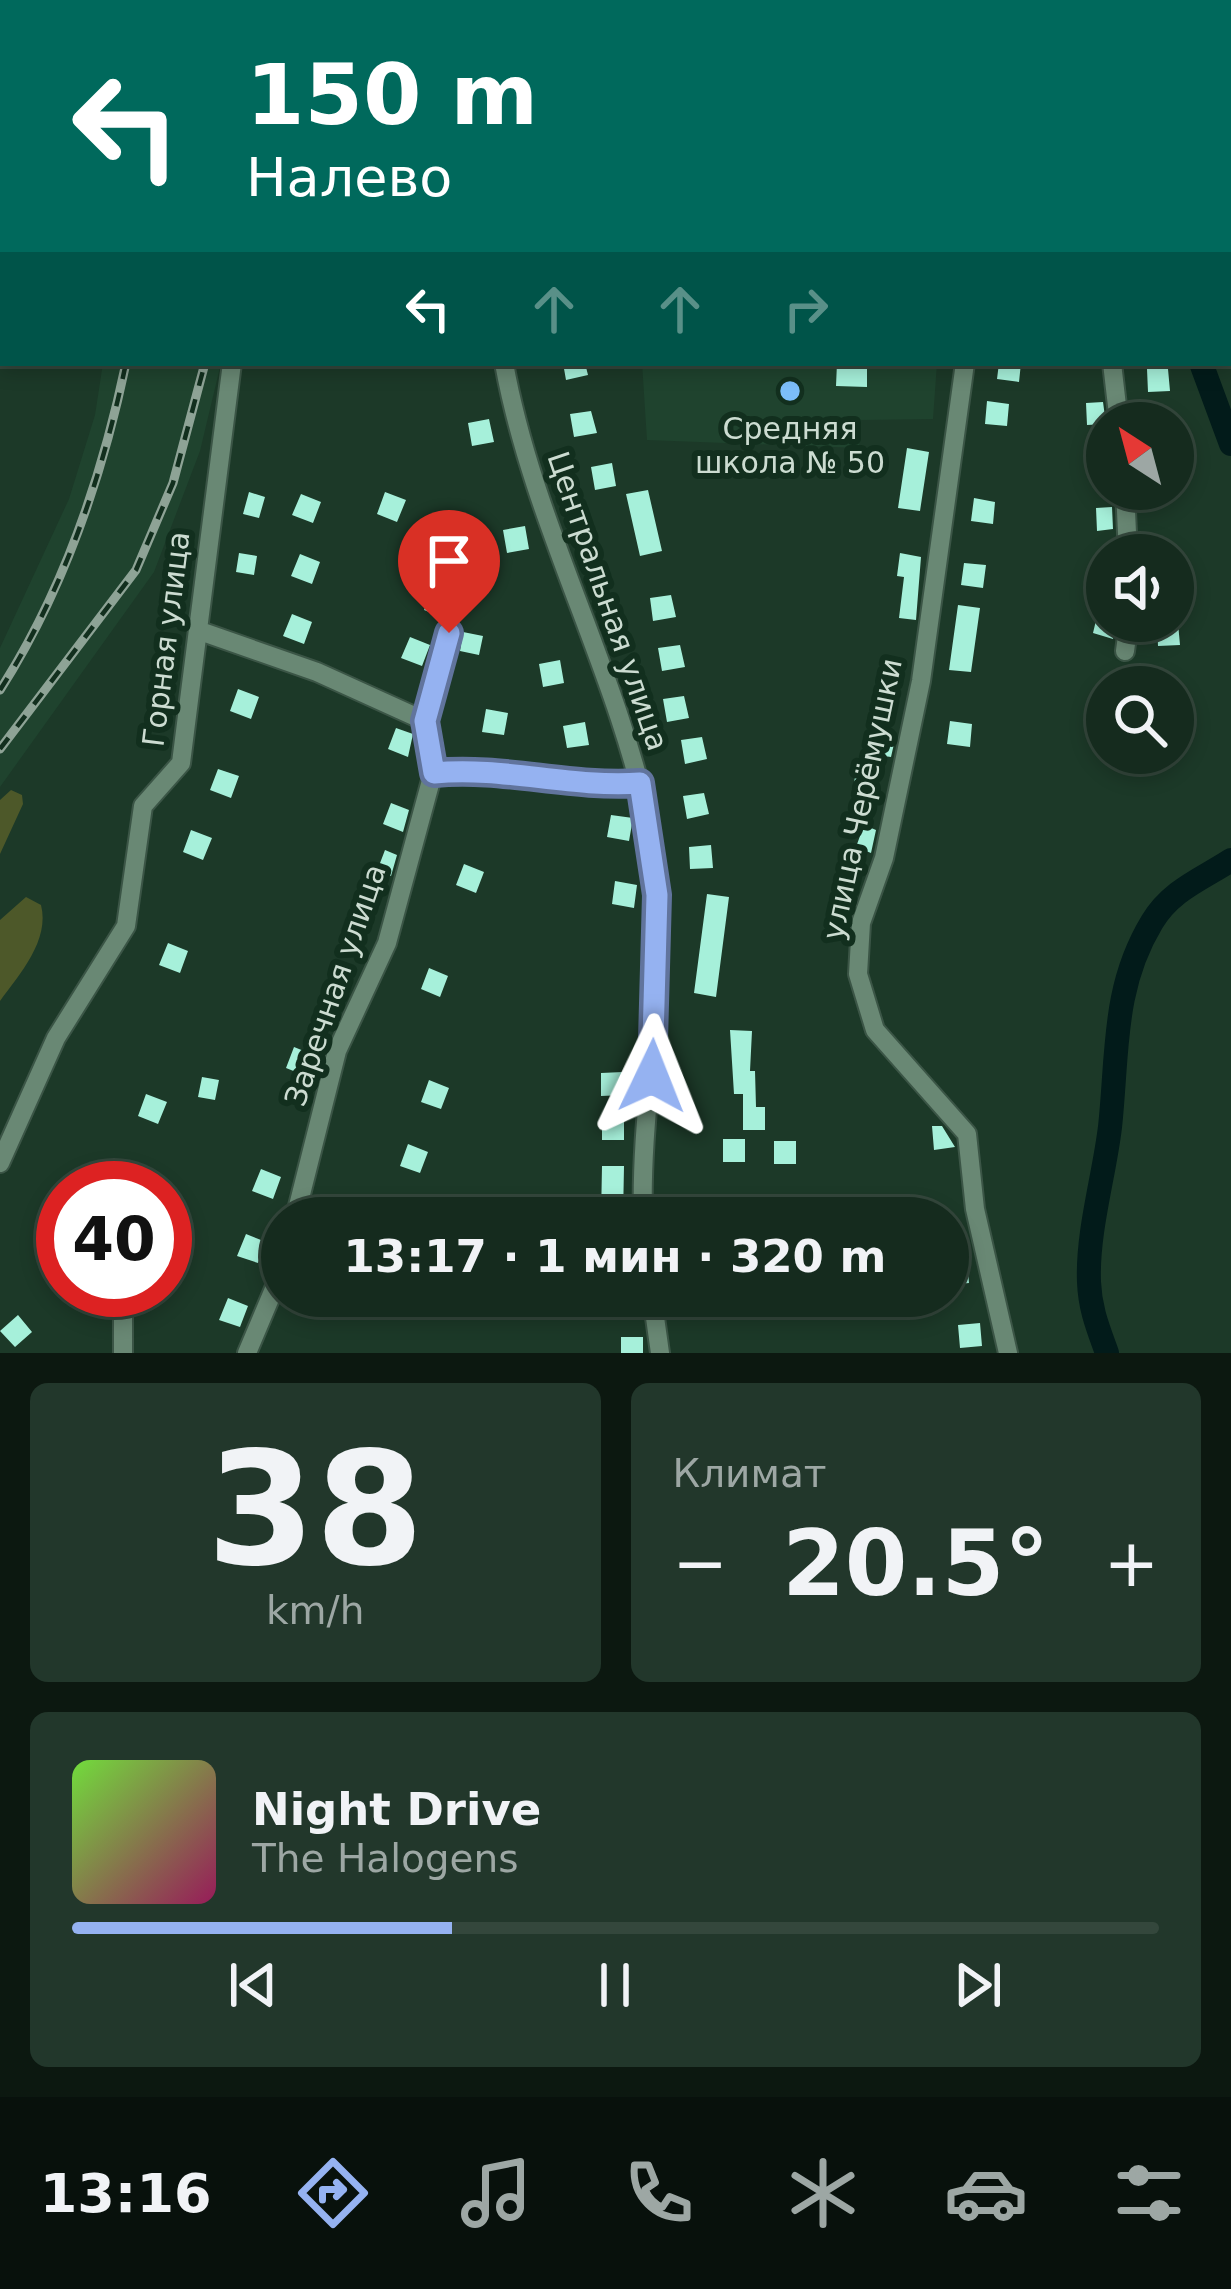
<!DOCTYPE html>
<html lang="ru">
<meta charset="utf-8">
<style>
:root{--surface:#152b1e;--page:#22372b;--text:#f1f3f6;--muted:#9da7a4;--line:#34473c;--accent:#95b2f1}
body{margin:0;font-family:"DejaVu Sans",sans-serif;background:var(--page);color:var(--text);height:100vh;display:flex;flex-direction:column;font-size:45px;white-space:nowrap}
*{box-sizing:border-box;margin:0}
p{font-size:39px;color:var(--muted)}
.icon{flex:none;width:66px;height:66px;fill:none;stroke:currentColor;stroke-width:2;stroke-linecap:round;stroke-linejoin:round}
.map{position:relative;height:1353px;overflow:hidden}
.drawer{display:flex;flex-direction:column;gap:30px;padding:30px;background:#0c1810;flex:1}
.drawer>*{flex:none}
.hud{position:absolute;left:0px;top:0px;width:1233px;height:366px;box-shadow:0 6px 18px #0003,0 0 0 3px var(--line);background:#00695c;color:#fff;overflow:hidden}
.needle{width:78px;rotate:324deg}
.tools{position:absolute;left:1086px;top:402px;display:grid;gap:24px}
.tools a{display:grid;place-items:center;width:108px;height:108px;border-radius:50%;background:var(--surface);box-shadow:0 6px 18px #0003,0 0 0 3px var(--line);font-size:60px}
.speed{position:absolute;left:36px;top:1161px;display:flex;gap:24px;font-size:60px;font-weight:700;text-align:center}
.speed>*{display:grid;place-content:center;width:156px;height:156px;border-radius:50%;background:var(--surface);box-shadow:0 6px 18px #0003,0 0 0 3px var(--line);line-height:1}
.speed .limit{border:18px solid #d22;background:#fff;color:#111}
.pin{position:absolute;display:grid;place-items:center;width:102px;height:102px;color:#fff;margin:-123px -51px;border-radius:50% 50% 50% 0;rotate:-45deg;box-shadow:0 0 12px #0007}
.pin .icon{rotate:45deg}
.me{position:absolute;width:132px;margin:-66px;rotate:2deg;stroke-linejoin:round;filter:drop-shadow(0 0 9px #0008)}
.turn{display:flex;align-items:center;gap:42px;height:252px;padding:0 48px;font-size:54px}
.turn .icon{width:156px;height:156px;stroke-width:2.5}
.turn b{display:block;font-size:84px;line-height:102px}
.lanes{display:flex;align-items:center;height:114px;padding:0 48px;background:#0003;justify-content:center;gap:60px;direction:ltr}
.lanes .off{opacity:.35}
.big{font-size:90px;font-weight:800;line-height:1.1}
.drawer .widget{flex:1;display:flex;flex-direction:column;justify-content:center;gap:18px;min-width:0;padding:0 42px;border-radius:18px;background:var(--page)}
.drawer .dial{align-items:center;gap:0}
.dial b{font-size:156px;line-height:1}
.song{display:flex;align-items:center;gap:36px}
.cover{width:144px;height:144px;border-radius:18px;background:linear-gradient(135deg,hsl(100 70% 55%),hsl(330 70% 35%))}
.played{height:12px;border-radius:6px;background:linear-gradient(90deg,var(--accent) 35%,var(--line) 35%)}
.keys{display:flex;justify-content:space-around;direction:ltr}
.heat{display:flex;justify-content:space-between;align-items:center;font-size:66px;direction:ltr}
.drawer .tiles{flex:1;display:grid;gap:30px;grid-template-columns:1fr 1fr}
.widget:last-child{grid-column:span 2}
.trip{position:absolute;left:261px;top:1197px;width:708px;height:120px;border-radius:60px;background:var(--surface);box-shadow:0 6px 18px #0003,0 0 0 3px var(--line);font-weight:800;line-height:120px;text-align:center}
.dock{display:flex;height:192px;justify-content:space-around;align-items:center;background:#08110c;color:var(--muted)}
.dock .icon{width:84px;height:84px}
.dock .active{color:var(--accent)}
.dock b{font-size:54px;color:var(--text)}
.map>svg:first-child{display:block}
.built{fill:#1f432e}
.green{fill:#4d5829}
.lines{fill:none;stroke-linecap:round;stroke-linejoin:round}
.river{stroke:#021b1a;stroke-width:24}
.building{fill:#a6f0da}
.minor-casing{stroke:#3b5546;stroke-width:22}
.minor{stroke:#698874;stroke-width:18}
.rail-casing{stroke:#8ea396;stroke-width:9}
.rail{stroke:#122f1e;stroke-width:4.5;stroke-dasharray:14;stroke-linecap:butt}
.route-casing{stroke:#61749d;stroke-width:30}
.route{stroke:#95b2f1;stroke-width:21}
.poi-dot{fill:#7cbef9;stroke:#122f1e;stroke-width:4.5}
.labels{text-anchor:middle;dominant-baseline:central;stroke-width:12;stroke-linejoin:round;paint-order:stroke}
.poi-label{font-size:30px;fill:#ccdcd1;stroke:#122f1e}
.street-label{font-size:30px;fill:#ccdcd1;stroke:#122f1e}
</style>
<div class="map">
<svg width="1231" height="1353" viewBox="0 0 1231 1353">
<rect width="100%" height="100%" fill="#1c3928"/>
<path class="built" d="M530 0H938L530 3Z
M103 363H221L200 451 154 572 0 787V648L69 499 95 415Z
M642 363H937L933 419 861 420 859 448 647 440Z"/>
<path class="green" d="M11 790 22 795 23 804 0 854V800Z
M26 897 41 905C50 940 20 974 0 1001V920Z"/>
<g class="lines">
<path class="river" d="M1157 3 1159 0
M1201 363 1231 444
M1107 1353C1098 1328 1090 1309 1089 1282 1087 1232 1104 1177 1110 1127 1118 1053 1112 988 1152 922 1171 890 1202 879 1231 860"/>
</g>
<path class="building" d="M563 363H585L588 375 566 380Z
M837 363H867V387L836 386Z
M999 363H1021L1019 382 997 379Z
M1147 369H1168L1170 391 1148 392Z
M987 401 1009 404 1007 426 985 424Z
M1103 402 1106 424 1087 425 1086 403Z
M591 411 597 433 574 437 570 414Z
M489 419 494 442 472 446 468 423Z
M907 448 929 452 920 511 898 508Z
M1107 457V479L1092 480 1091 458Z
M612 463 616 486 595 490 591 467Z
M648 490 662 551 640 556 626 494Z
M249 492 265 497 259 518 243 514Z
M385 492 406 500 397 522 377 514Z
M301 494 321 502 313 523 292 515Z
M974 498 995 502 993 524 971 521Z
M1112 507 1113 529 1097 531 1096 508Z
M525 526 529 549 507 553 503 530Z
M239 553 257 556 254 575 236 572Z
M900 553 921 557 916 620 899 618 904 577 897 576Z
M300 554 320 562 312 584 291 576Z
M964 563 986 565 983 588 961 585Z
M432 589 453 597 444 618 424 610Z
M671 595 676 617 653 621 650 598Z
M958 605 980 608 971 672 949 670Z
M1098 612 1115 621 1113 639 1093 633Z
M292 614 312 622 304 644 283 636Z
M1178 623 1180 645 1158 646 1157 624Z
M463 632 483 636 479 655 460 651Z
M410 637 430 645 422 666 401 658Z
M680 645 685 667 662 671 658 648Z
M560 660 564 683 543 687 539 664Z
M238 689 259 697 251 719 230 711Z
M684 696 689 718 667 722 663 699Z
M486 709 508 713 504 735 482 732Z
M950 721 972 724 970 747 947 744Z
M585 722 589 745 567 748 563 726Z
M396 728 413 734 408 757 388 749Z
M880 732 896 735 891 757 877 755Z
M702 737 707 759 685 764 681 740Z
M218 769 239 776 231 798 210 790Z
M855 776 877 779 875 801 852 799Z
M704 793 709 814 687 819 683 796Z
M391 803 409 810 403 832 383 824Z
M611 815 633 818 629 841 607 837Z
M864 825 876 830 871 853 856 847Z
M191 830 212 838 203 860 183 852Z
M711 845 713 868 690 869 689 847Z
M385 850 397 855 391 876 377 871Z
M464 864 484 872 476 893 456 885Z
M615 881 637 885 634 908 612 904Z
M707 894 729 897 716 997 694 993Z
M168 943 188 951 180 973 159 965Z
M336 961 356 968 348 990 328 982Z
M429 968 448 976 440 997 421 989Z
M730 1030 752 1031 750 1071H755L756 1107H765V1130H743V1094H734Z
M294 1047 314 1055 306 1076 286 1068Z
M623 1072 624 1095 601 1096V1073Z
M202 1077 219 1080 215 1100 198 1097Z
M429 1080 449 1088 441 1109 421 1102Z
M146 1094 167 1102 158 1124 138 1116Z
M602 1117H624V1140H602Z
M932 1126H942L955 1147 934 1150Z
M723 1139H745V1162H723Z
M774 1141H796V1164H774Z
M408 1144 428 1152 420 1173 400 1166Z
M602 1166H624L623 1218H601Z
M261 1169 281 1177 273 1199 252 1191Z
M246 1234 266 1242 258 1263 237 1256Z
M967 1260 969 1283 948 1285V1262Z
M689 1296H712L713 1315 691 1316Z
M228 1298 248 1306 240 1327 219 1320Z
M18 1315 32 1332 15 1347 0 1331Z
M980 1323 982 1346 960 1348 958 1325Z
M621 1337H643V1353H621Z"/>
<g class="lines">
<defs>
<path id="minor" d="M500 3V0
M960 3 961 0
M0 191 3 190
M504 363C533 525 619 672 651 834 675 960 639 1092 643 1218
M965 363 921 681 884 858 861 923 858 974 875 1030 967 1134 975 1209 1008 1353
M1112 363 1119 423
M1125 489 1128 555
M200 631 317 672 425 721
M1125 651 1129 621
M433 773C502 766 570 788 640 783
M0 1163 56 1038 126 926 143 806 181 763 232 363
M295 1218 337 1051 387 943 433 773 425 721 449 633
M123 1290V1353
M652 1296 660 1353
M247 1353 282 1270"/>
</defs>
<use href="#minor" class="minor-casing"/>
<use href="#minor" class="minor"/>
<defs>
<path id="rail" d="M223 0V3
M151 3V0
M740 3V0
M0 690C64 590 102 478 126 363
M0 749 136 570 173 483 205 363"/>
</defs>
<use href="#rail" class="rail-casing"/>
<use href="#rail" class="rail"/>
</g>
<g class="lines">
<defs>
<path id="route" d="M449 633 425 721 434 773C502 766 570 788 640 783L657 895 652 1076"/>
</defs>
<use href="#route" class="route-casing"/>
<use href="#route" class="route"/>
</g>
<circle class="poi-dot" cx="790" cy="391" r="12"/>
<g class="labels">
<g class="poi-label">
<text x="790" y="428">Средняя<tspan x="790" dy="34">школа № 50</tspan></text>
</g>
<g class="street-label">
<text transform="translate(608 601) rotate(71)">Центральная улица</text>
<text transform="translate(166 639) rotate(-83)">Горная улица</text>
<text transform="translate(862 799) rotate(-78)">улица Черёмушки</text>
<text transform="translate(335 985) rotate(-71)">Заречная улица</text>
</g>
</g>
</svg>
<div class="tools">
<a><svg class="needle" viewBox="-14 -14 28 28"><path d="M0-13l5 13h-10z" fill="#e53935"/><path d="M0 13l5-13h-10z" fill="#9da7a4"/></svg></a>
<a><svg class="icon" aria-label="sound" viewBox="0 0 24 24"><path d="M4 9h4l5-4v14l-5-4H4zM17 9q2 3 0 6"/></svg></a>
<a><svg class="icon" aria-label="search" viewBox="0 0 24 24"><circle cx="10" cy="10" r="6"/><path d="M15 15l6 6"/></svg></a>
</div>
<div class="speed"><div class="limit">40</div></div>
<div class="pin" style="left:449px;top:633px;background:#d93025"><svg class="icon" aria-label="arrive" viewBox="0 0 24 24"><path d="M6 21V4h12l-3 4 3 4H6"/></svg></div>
<svg class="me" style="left:652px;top:1076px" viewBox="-20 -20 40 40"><path d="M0-17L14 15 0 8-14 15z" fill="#95b2f1" stroke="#fff" stroke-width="4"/></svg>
<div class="trip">13:17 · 1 мин · 320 m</div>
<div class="hud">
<div class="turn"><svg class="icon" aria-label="left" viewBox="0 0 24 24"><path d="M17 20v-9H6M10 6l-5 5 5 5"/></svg><div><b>150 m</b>Налево</div></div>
<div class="lanes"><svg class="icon" aria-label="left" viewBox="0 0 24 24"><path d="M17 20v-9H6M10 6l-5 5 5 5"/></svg><svg class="icon off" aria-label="ahead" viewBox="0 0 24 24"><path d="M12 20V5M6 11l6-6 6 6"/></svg><svg class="icon off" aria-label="ahead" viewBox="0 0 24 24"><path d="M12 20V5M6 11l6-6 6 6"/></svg><svg class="icon off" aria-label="right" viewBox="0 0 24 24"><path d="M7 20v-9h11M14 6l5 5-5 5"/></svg></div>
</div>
</div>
<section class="drawer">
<div class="tiles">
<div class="widget dial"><b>38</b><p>km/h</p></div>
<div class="widget"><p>Климат</p>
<div class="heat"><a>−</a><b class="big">20.5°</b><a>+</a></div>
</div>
<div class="widget">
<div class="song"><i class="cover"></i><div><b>Night Drive</b><p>The Halogens</p></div></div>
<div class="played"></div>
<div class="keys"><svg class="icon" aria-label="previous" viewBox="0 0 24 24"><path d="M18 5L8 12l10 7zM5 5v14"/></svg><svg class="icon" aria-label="pause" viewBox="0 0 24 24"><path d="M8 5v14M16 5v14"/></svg><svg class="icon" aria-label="next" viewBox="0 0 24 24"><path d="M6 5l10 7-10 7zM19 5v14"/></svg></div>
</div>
</div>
</section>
<nav class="dock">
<b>13:16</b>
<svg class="icon active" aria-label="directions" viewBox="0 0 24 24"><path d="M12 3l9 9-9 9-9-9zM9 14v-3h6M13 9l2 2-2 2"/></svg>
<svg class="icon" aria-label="music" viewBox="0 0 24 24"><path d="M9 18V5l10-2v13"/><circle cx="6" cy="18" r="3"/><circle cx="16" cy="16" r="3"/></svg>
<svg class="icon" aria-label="phone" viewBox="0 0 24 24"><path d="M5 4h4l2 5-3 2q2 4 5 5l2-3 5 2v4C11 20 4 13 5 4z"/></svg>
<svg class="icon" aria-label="climate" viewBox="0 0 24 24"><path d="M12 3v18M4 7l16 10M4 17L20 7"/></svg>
<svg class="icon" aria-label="car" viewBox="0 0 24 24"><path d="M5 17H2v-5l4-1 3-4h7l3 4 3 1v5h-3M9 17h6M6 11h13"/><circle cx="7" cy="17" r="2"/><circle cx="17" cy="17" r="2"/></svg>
<svg class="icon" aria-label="filters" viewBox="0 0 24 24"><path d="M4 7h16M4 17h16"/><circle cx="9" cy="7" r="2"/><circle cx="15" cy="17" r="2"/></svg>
</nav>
